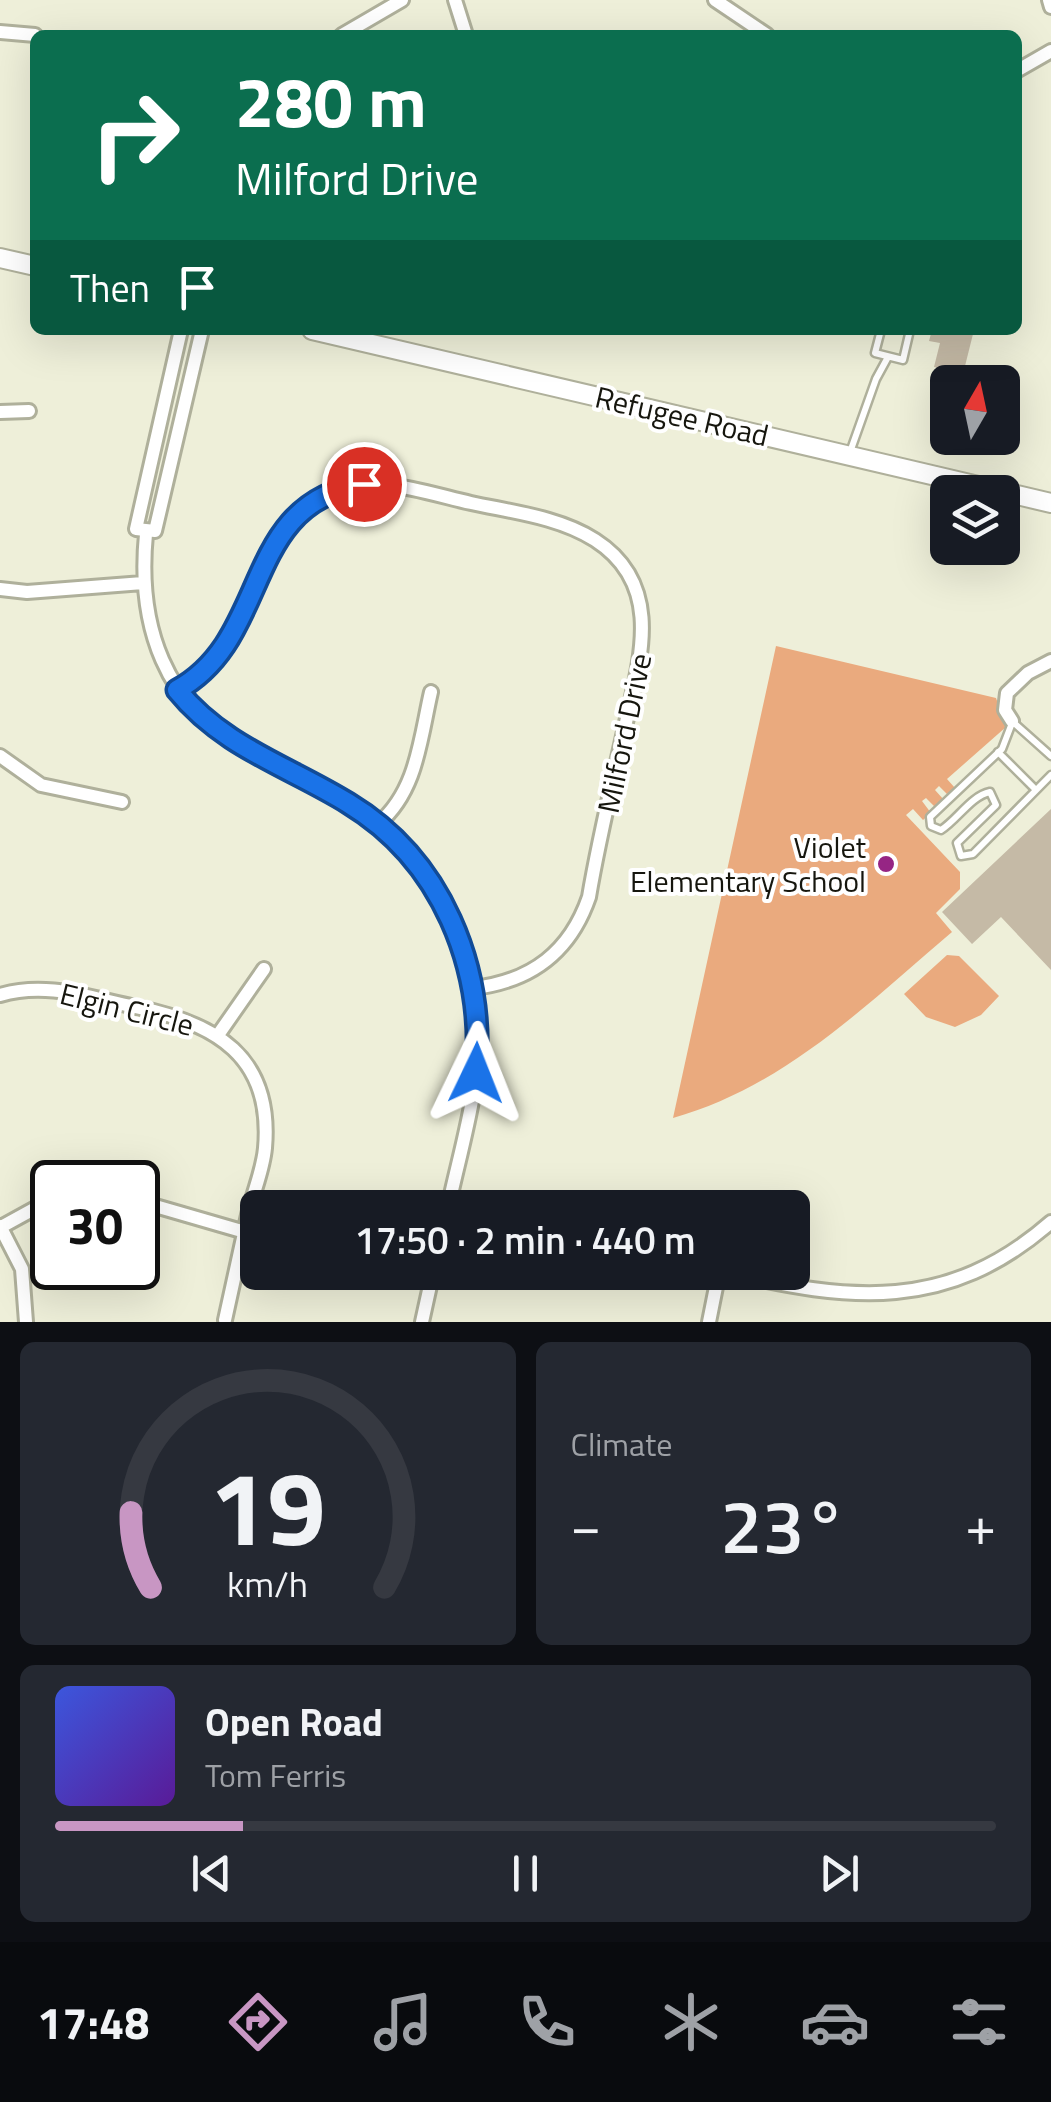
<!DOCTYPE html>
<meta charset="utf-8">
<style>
:root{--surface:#171b24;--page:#242831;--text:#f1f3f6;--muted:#9ea1a6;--line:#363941;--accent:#c896c3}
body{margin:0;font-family:"Titillium Web",sans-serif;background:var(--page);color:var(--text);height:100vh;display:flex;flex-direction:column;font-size:38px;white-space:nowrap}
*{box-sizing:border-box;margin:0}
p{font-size:32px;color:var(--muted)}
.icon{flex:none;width:55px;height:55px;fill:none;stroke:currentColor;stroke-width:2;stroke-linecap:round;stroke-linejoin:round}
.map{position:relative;height:1322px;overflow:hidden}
.details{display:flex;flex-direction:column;gap:20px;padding:20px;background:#0d0f14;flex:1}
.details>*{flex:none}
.banner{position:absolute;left:30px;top:30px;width:992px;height:305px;border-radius:15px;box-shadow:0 10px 40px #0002;background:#0b6e4f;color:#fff;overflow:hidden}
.needle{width:65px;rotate:9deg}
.tools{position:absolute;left:930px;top:365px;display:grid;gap:20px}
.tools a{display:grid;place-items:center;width:90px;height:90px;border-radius:15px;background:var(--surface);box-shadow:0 10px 40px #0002;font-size:50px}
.speed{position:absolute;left:30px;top:1160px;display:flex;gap:20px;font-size:50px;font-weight:700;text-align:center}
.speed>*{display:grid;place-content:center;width:130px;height:130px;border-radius:50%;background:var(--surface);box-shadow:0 10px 40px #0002;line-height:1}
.speed .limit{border:5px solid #111;border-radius:15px;background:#fff;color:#111}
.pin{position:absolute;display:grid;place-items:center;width:85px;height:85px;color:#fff;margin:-42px;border:5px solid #fff;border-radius:50%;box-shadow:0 2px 10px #0007}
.me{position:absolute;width:110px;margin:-55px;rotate:2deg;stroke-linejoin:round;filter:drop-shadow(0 0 8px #0008)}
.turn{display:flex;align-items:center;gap:35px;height:210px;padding:0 40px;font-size:45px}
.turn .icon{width:130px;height:130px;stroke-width:2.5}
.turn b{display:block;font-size:70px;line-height:85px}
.then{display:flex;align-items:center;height:95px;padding:0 40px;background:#0003;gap:20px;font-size:38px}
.big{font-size:75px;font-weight:600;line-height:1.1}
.details .widget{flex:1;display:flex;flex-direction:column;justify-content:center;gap:15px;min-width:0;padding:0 35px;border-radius:15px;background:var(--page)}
.details .dial{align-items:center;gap:0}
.dial svg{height:260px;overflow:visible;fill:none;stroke:var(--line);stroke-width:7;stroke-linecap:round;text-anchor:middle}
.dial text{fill:var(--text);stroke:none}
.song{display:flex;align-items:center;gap:30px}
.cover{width:120px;height:120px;border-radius:15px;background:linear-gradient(135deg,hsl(230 70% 55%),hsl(270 70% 35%))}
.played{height:10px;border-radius:5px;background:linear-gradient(90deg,var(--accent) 20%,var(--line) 20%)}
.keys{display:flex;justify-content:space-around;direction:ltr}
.heat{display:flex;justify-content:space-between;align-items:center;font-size:55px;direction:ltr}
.details .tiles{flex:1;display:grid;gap:20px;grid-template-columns:1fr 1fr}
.widget:last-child{grid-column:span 2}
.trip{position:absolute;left:240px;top:1190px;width:570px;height:100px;border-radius:15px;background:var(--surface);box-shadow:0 10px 40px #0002;font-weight:600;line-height:100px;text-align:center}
.dock{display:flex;height:160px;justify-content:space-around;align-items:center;background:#090b0e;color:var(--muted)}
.dock .icon{width:70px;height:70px}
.dock .active{color:var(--accent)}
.dock b{font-size:45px;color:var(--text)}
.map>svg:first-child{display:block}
.green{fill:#eaaa7e}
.building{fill:#c5baa6}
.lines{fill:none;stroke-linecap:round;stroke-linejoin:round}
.lane-casing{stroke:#afb09b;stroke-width:11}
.street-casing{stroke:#afb09b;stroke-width:18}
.secondary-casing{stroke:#afb09b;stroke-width:22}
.lane{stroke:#fff;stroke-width:6}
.street{stroke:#fff;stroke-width:12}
.secondary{stroke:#fff;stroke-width:18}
.route-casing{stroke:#114b97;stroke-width:25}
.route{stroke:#1a73e8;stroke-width:18}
.poi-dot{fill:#962584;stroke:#fff;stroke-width:4}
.labels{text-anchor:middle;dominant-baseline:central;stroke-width:8;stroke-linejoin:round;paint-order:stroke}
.street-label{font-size:30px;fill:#16160e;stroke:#fff}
.poi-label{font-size:30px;fill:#16160e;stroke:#fff;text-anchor:end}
</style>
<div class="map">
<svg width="1051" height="1322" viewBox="0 0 1051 1322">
<rect width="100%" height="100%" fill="#eeefd9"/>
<path class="green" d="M776 646 996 698 1006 727 947 779 955 788 948 795 939 786 935 790 944 800 936 808 926 798 922 801 931 813 923 820 913 809 906 815 960 872V889L936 913 952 932C866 1005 784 1087 673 1118Z
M947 955 959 956 999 996 981 1015 955 1027 926 1017 904 994Z"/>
<path class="building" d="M932 330H974L963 374 934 367 940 343 929 341Z
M1051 809V970L1001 917 972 944 942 912Z"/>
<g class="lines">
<defs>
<path id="lane" d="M881 330 875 353 903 360 910 330
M849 455 876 379 888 357
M1013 722 1051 756
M1012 723 1002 749 930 817 931 826 941 830C958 819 971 796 990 792L996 805 957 843 961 856 973 854 1051 775
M998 752 1036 790"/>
<path id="street" d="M455 0 466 35
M715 0 767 35
M1049 0 1051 7
M0 32 35 35
M342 35 402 0
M1018 70 1051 51
M181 330 136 529 155 531 202 330
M0 412 29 411
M146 534C137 625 164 706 249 752 287 773 328 788 363 813 429 860 472 940 478 1020 482 1083 461 1147 448 1208
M0 589 27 592 143 583
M177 690C257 646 242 548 310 502 360 468 418 491 471 503 512 512 559 517 595 540 662 583 642 654 627 718 614 777 599 837 589 897 570 952 532 981 474 988
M1012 721 1005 710 1007 693 1028 673 1051 661
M0 756 41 785 122 802
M378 824C417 791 420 740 431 692
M0 995C47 981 90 998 136 1007 215 1023 273 1056 265 1148 263 1171 253 1192 248 1215 240 1250 233 1285 225 1320
M218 1035 264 969
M138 1201 245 1232
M0 1226 22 1269 26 1322
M1 1227 52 1199
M725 1272C850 1301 947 1313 1051 1222
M422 1322 433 1272
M709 1322 719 1272"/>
<path id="secondary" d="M0 258 35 266
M312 330 1051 503"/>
</defs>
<use href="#lane" class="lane-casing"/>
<use href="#street" class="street-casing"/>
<use href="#secondary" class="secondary-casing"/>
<use href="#lane" class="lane"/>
<use href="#street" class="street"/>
<use href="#secondary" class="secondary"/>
</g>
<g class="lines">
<defs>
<path id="route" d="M364 484C240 503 273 637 177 690 223 747 288 766 348 803 442 860 485 967 476 1073"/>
</defs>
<use href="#route" class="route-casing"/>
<use href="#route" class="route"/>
</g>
<circle class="poi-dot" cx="886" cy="864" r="10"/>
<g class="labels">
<g class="street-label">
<text transform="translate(682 416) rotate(13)">Refugee Road</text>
<text transform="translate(624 733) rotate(-78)">Milford Drive</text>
<text transform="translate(127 1009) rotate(14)">Elgin Circle</text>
</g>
<g class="poi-label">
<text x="866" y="847">Violet<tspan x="866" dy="34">Elementary School</tspan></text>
</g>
</g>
</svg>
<div class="tools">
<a><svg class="needle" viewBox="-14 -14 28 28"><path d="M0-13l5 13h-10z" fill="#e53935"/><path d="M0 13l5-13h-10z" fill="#9ea1a6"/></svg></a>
<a><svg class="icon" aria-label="layers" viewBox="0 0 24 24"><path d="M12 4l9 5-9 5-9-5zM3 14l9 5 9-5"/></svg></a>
</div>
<div class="speed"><div class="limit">30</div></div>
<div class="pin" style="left:364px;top:484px;background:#d93025"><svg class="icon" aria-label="arrive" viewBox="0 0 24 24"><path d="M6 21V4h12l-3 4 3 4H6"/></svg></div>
<svg class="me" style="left:476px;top:1073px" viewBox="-20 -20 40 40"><path d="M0-17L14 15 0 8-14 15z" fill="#1a73e8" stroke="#fff" stroke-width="4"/></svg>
<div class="trip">17:50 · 2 min · 440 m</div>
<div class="banner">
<div class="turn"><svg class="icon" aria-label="right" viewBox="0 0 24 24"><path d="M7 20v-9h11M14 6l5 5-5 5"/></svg><div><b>280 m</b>Milford Drive</div></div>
<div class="then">Then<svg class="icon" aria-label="arrive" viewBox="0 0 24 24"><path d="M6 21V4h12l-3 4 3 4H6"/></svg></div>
</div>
</div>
<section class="details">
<div class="tiles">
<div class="widget dial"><svg viewBox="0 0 100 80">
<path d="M14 69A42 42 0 1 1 86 69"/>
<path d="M14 69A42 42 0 0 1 8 46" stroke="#c896c3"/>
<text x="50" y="56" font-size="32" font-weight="700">19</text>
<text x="50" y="72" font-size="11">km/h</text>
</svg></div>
<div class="widget"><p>Climate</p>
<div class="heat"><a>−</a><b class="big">23°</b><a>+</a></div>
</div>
<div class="widget">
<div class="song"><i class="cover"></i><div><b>Open Road</b><p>Tom Ferris</p></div></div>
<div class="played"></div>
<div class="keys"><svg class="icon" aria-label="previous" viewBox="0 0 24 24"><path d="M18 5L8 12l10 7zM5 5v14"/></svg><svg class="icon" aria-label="pause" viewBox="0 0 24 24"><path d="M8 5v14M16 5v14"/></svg><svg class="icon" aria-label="next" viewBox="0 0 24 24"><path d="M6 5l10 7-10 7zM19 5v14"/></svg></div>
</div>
</div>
</section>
<nav class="dock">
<b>17:48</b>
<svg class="icon active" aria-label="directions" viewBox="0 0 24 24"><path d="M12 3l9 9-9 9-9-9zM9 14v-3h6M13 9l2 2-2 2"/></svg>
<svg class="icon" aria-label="music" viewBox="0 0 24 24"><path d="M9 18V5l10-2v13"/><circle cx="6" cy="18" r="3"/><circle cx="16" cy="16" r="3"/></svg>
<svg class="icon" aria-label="phone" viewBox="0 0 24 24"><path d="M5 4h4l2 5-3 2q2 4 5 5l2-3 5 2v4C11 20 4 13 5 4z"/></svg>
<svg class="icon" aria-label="climate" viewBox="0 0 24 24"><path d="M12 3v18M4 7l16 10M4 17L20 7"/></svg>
<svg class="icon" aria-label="car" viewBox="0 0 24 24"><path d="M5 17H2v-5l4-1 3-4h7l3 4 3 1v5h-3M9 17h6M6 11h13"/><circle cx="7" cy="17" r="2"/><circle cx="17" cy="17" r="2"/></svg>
<svg class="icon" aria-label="filters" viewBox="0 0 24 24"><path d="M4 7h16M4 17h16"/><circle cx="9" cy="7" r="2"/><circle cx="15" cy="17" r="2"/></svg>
</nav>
